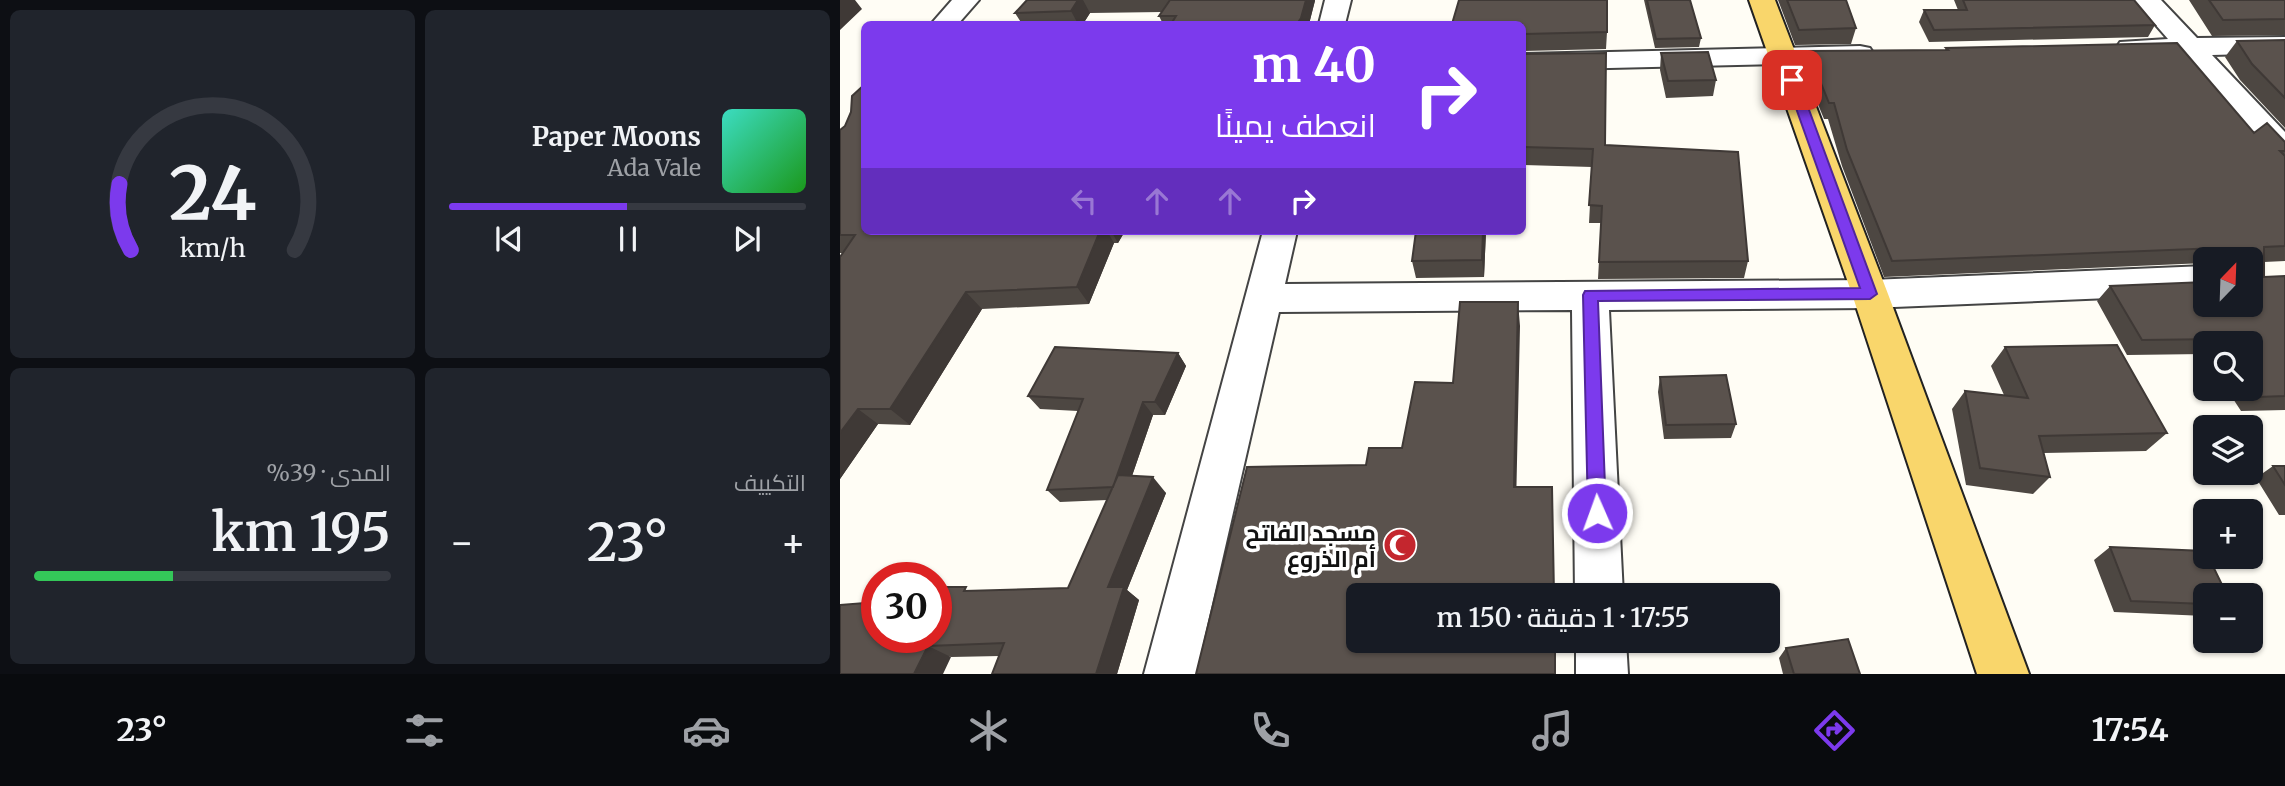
<!DOCTYPE html>
<html lang="ar">
<meta charset="utf-8">
<style>
:root{--surface:#171b24;--page:#20242c;--text:#f1f3f6;--muted:#9ea1a6;--line:#363941;--accent:#7c3aed}
body{margin:0;font-family:Merriweather,Cairo,serif;background:var(--page);color:var(--text);direction:rtl;height:100vh;display:flex;flex-direction:column;font-size:26px;white-space:nowrap}
*{box-sizing:border-box;margin:0}
p{font-size:23px;color:var(--muted)}
.icon{flex:none;width:38px;height:38px;fill:none;stroke:currentColor;stroke-width:2;stroke-linecap:round;stroke-linejoin:round}
.map{position:relative;flex:1;overflow:hidden;direction:ltr}
.drawer{display:flex;flex-direction:column;gap:10px;padding:10px;background:#0d0f14;width:840px}
.drawer>*{flex:none}
.top-card{position:absolute;left:21px;top:21px;width:665px;height:214px;border-radius:10px;box-shadow:0 2px 5px #0004;direction:rtl;background:#7c3aed;color:#fff;overflow:hidden}
.needle{width:46px;rotate:23deg}
.buttons{position:absolute;left:1353px;top:247px;display:grid;gap:14px}
.buttons a{display:grid;place-items:center;width:70px;height:70px;border-radius:10px;background:var(--surface);box-shadow:0 2px 5px #0004;font-size:35px}
.speed{position:absolute;left:21px;top:562px;display:flex;gap:14px;font-size:35px;font-weight:700;text-align:center}
.speed>*{display:grid;place-content:center;width:91px;height:91px;border-radius:50%;background:var(--surface);box-shadow:0 2px 5px #0004;line-height:1}
.speed .limit{border:10px solid #d22;background:#fff;color:#111}
.pin{position:absolute;display:grid;place-items:center;width:60px;height:60px;color:#fff;margin:-30px;border-radius:14px;box-shadow:0 4px 10px #0006}
.me{position:absolute;width:77px;margin:-38px;rotate:358deg;stroke-linejoin:round;filter:drop-shadow(0 0 5px #0008)}
.turn{display:flex;align-items:center;gap:24px;height:147px;padding:0 35px;font-size:32px}
.turn .icon{width:91px;height:91px;stroke-width:2.5}
.turn b{display:block;font-size:49px;line-height:60px}
.lanes{display:flex;align-items:center;height:66px;padding:0 35px;background:#0003;justify-content:center;gap:35px;direction:ltr}
.lanes .off{opacity:.35}
.big{font-size:52px;font-weight:600;line-height:1.1}
.drawer .widget{flex:1;display:flex;flex-direction:column;justify-content:center;gap:10px;min-width:0;padding:0 24px;border-radius:10px;background:var(--page)}
.drawer .dial{align-items:center;gap:0}
.dial svg{height:182px;overflow:visible;fill:none;stroke:var(--line);stroke-width:7;stroke-linecap:round;text-anchor:middle}
.dial text{fill:var(--text);stroke:none}
.song{display:flex;align-items:center;gap:21px}
.cover{width:84px;height:84px;border-radius:10px;background:linear-gradient(135deg,hsl(170 70% 55%),hsl(120 70% 35%))}
.played{height:7px;border-radius:4px;background:linear-gradient(90deg,var(--accent) 50%,var(--line) 50%)}
.keys{display:flex;justify-content:space-around;direction:ltr}
.heat{display:flex;justify-content:space-between;align-items:center;font-size:38px;direction:ltr}
.charge{height:10px;border-radius:5px;background:linear-gradient(90deg,#34c759 39%,var(--line) 0)}
.drawer .tiles{flex:1;display:grid;gap:10px;grid-template-columns:repeat(2,1fr)}
.trip{position:absolute;left:506px;top:583px;width:434px;height:70px;border-radius:10px;background:var(--surface);box-shadow:0 2px 5px #0004;font-weight:600;line-height:70px;text-align:center;direction:rtl}
.dock{display:flex;height:112px;justify-content:space-around;align-items:center;background:#090b0e;color:var(--muted)}
.dock .icon{width:49px;height:49px}
.dock .selected{color:var(--accent)}
.dock b{font-size:32px;color:var(--text)}
main{display:flex;flex:1;min-height:0}
.map>svg:first-child{display:block}
.lines{fill:none;stroke-linecap:round;stroke-linejoin:round}
.minor-casing{stroke:#444;stroke-width:4}
.major-casing{stroke:#222;stroke-width:4}
.minor{fill:#fff;fill-rule:evenodd}
.major{fill:#f9d66b;fill-rule:evenodd}
.wall{fill:#4d4742}
.shaded-wall{fill:#3f3936}
.building{fill:#5a524d;stroke:#3f3936;stroke-width:2}
.route{fill:#7c3aed;stroke:#51269a;stroke-width:2}
.labels{text-anchor:middle;dominant-baseline:central;stroke-width:7;stroke-linejoin:round;paint-order:stroke}
.near-poi-label{font-size:23px;font-weight:bold;fill:#111;stroke:#fff;text-anchor:end}
</style>
<main>
<div class="map">
<svg width="1445" height="674" viewBox="0 0 1445 674">
<rect width="100%" height="100%" fill="#fffdf5"/>
<g class="lines">
<defs>
<path id="minor" d="M112 0H139L118 24H91Z
M485 0H511L505 24H479Z
M1294 0H1321L1357 38 1445 37V53L1372 55 1445 132V161L1434 158 1342 55 1290 56 1280 54 1276 48 1280 42 1328 39Z
M1020 46 1030 48 1034 54 1030 60 1020 62 682 70V54Z
M423 231H457L445 284 1030 280 1365 266V294L1030 308 769 310 783 595H735L732 310 439 312 356 674H304Z
M736 640H786L788 674H736Z"/>
<path id="major" d="M909 0H935L1048 294 1189 674H1137L1012 294Z"/>
</defs>
<use href="#minor" class="minor-casing"/>
<use href="#major" class="major-casing"/>
<use href="#minor" class="minor"/>
<use href="#major" class="major"/>
</g>
<path class="wall" d="M187 0H475V1L469 24H323L319 16 322 12 250 13 243 24H182L175 13Z
M804 0H850L861 38 859 47 815 48Z
M938 0H1006L1016 28 1011 44 955 45Z
M1114 0H1294L1315 25 1308 37 1089 42 1079 22 1084 10H1118Z
M1349 0H1445V35L1372 36Z
M682 24 767 32 766 49 682 51Z
M1445 40V128L1400 80 1385 57 1397 41Z
M1106 48 1445 142V261L1424 262V277L1445 276V410L1401 411 1386 388H1410V343H1365V355L1364 354 1287 355 1257 301 1270 286 1365 304 1410 259H1365V263L1044 277 1002 166 988 119H984L963 67 968 51 1105 50Z
M821 53 876 80 873 96 826 98 820 70Z
M682 54 765 145 908 261 904 278 758 279 761 223H749L752 167 682 165Z
M5 126 24 231H285L278 243H274L249 304 142 309 70 425 38 424 0 479 3 253H0V130Z
M576 231H646L644 277 576 278 572 261Z
M1165 347 1327 433 1306 451 1204 453 1210 477 1193 494 1126 485 1112 409 1125 391 1164 395 1151 366Z
M338 353 346 366 325 415H313L292 476 326 493 287 590 299 600 277 674H152L160 656 111 657 37 637 132 591 228 588 267 500 220 502 207 490 238 411 200 409 188 396Z
M820 377 896 424 891 438 824 439 818 392Z
M1433 466H1445V515H1439L1416 478Z
M1270 547 1365 595V616L1274 612 1254 560Z
M946 648 1020 674H943L939 658Z"/>
<path class="shaded-wall" d="M0 0H15L22 9 0 30Z
M238 0H243L250 13 243 24H238L231 11Z
M466 0H475L469 24H457Z
M260 231H267L274 243 249 304 237 287Z
M271 231H285L278 243Z
M643 231H646L644 277 642 260Z
M126 292 142 309 70 425 50 409Z
M678 302 680 326 676 507 674 487Z
M338 353 346 366 325 415 315 402Z
M303 402 313 415 284 499 273 487Z
M18 409 38 424 0 479V433Z
M313 477 326 493 287 590 299 600 277 674H256L268 587Z
M88 646 111 657 103 674H74Z"/>
<path class="building" d="M187 0H238L231 11 175 13Z
M330 0H466L461 18 457 24H331L336 16H319Z
M619 0H767V32L682 34V24H612Z
M807 0H850L861 38 816 39Z
M947 0H1006L1016 28 959 30Z
M1123 0H1294L1315 25 1094 30 1084 10H1127Z
M1369 0H1445V19L1383 20Z
M1445 40V98L1412 64 1397 41Z
M1337 43 1414 133 1427 123 1445 142V151H1440L1445 156V246L1424 247V277L1445 276V396L1418 397 1410 385V343H1383L1380 339 1302 340 1270 286 1365 282V304H1410V259H1382V250L1379 248 1052 261 1007 150 994 103H989L968 51 1108 50 1106 48Z
M868 52 876 80 828 81 821 53Z
M766 53 765 145 898 152 908 261 759 262 762 206 749 205 753 149 682 147V54Z
M24 85V231H260L237 287 126 292 50 409H18L0 433V257L15 235H0V130L5 126 11 112 12 96Z
M576 231H643L642 260 572 261Z
M620 302H678L674 487H712L714 595H518V640H715V674H356L407 467 526 465 529 448H562L575 382 613 383Z
M1277 345 1327 433 1199 436 1210 477 1140 468 1125 391 1188 398 1165 347Z
M215 347 338 353 315 402H303L273 487 207 490 243 399 188 396Z
M886 375 896 424 826 425 820 377Z
M1433 466H1445V485Z
M278 475 313 477 268 587H284L256 674H152L164 643 88 646 74 674H0V605L37 602V637H96V587H126L124 591 228 588Z
M1270 547 1365 551V556H1368L1387 595H1365V604L1291 601Z
M1008 639 1020 674H954L946 648Z"/>
<path class="route" d="M948 77 958 80 1037 294 1030 299 758 301 766 513 763 519 757 522 750 519 748 513 743 295 745 291 1020 288 946 80Z"/>
<defs>
<symbol id="mosque-disc" viewBox="-11 -11 22 22"><circle r="9.5" fill="#c4262e" stroke="#fff"/><path d="M3.5-4.9A6 6 0 1 0 3.5 4.9A5 5 0 1 1 3.5-4.9Z" fill="#fff"/></symbol>
</defs>
<g fill-rule="evenodd">
<use href="#mosque-disc" x="541" y="526" width="38" height="38"/>
</g>
<g class="labels">
<g class="near-poi-label">
<text x="536" y="532">مسجد الفاتح<tspan x="536" dy="26">أم الذروع</tspan></text>
</g>
</g>
</svg>
<div class="buttons">
<a><svg class="needle" viewBox="-14 -14 28 28"><path d="M0-13l5 13h-10z" fill="#e53935"/><path d="M0 13l5-13h-10z" fill="#9ea1a6"/></svg></a>
<a><svg class="icon" aria-label="search" viewBox="0 0 24 24"><circle cx="10" cy="10" r="6"/><path d="M15 15l6 6"/></svg></a>
<a><svg class="icon" aria-label="layers" viewBox="0 0 24 24"><path d="M12 4l9 5-9 5-9-5zM3 14l9 5 9-5"/></svg></a>
<a>+</a>
<a>−</a>
</div>
<div class="speed"><div class="limit">30</div></div>
<div class="pin" style="left:952px;top:80px;background:#d93025"><svg class="icon" aria-label="arrive" viewBox="0 0 24 24"><path d="M6 21V4h12l-3 4 3 4H6"/></svg></div>
<svg class="me" style="left:757px;top:513px" viewBox="-20 -20 40 40"><circle r="17" fill="#7c3aed" stroke="#fff" stroke-width="3"/><path d="M0-11L8 9 0 5-8 9z" fill="#fff"/></svg>
<div class="trip">17:55 · 1 دقيقة · 150 m</div>
<div class="top-card">
<div class="turn"><svg class="icon" aria-label="right" viewBox="0 0 24 24"><path d="M7 20v-9h11M14 6l5 5-5 5"/></svg><div><b>40 m</b>انعطف يمينًا</div></div>
<div class="lanes"><svg class="icon off" aria-label="left" viewBox="0 0 24 24"><path d="M17 20v-9H6M10 6l-5 5 5 5"/></svg><svg class="icon off" aria-label="ahead" viewBox="0 0 24 24"><path d="M12 20V5M6 11l6-6 6 6"/></svg><svg class="icon off" aria-label="ahead" viewBox="0 0 24 24"><path d="M12 20V5M6 11l6-6 6 6"/></svg><svg class="icon" aria-label="right" viewBox="0 0 24 24"><path d="M7 20v-9h11M14 6l5 5-5 5"/></svg></div>
</div>
</div>
<section class="drawer">
<div class="tiles">
<div class="widget">
<div class="song"><i class="cover"></i><div><b>Paper Moons</b><p>Ada Vale</p></div></div>
<div class="played"></div>
<div class="keys"><svg class="icon" aria-label="previous" viewBox="0 0 24 24"><path d="M18 5L8 12l10 7zM5 5v14"/></svg><svg class="icon" aria-label="pause" viewBox="0 0 24 24"><path d="M8 5v14M16 5v14"/></svg><svg class="icon" aria-label="next" viewBox="0 0 24 24"><path d="M6 5l10 7-10 7zM19 5v14"/></svg></div>
</div>
<div class="widget dial"><svg viewBox="0 0 100 80">
<path d="M14 69A42 42 0 1 1 86 69"/>
<path d="M14 69A42 42 0 0 1 9 40" stroke="#7c3aed"/>
<text x="50" y="56" font-size="32" font-weight="700">24</text>
<text x="50" y="72" font-size="11">km/h</text>
</svg></div>
<div class="widget"><p>التكييف</p>
<div class="heat"><a>−</a><b class="big">23°</b><a>+</a></div>
</div>
<div class="widget"><p>المدى · 39%</p><b class="big">195 km</b><div class="charge"></div></div>
</div>
</section>
</main>
<nav class="dock">
<b>17:54</b>
<svg class="icon selected" aria-label="directions" viewBox="0 0 24 24"><path d="M12 3l9 9-9 9-9-9zM9 14v-3h6M13 9l2 2-2 2"/></svg>
<svg class="icon" aria-label="music" viewBox="0 0 24 24"><path d="M9 18V5l10-2v13"/><circle cx="6" cy="18" r="3"/><circle cx="16" cy="16" r="3"/></svg>
<svg class="icon" aria-label="phone" viewBox="0 0 24 24"><path d="M5 4h4l2 5-3 2q2 4 5 5l2-3 5 2v4C11 20 4 13 5 4z"/></svg>
<svg class="icon" aria-label="climate" viewBox="0 0 24 24"><path d="M12 3v18M4 7l16 10M4 17L20 7"/></svg>
<svg class="icon" aria-label="car" viewBox="0 0 24 24"><path d="M5 17H2v-5l4-1 3-4h7l3 4 3 1v5h-3M9 17h6M6 11h13"/><circle cx="7" cy="17" r="2"/><circle cx="17" cy="17" r="2"/></svg>
<svg class="icon" aria-label="filters" viewBox="0 0 24 24"><path d="M4 7h16M4 17h16"/><circle cx="9" cy="7" r="2"/><circle cx="15" cy="17" r="2"/></svg>
<b>23°</b>
</nav>
